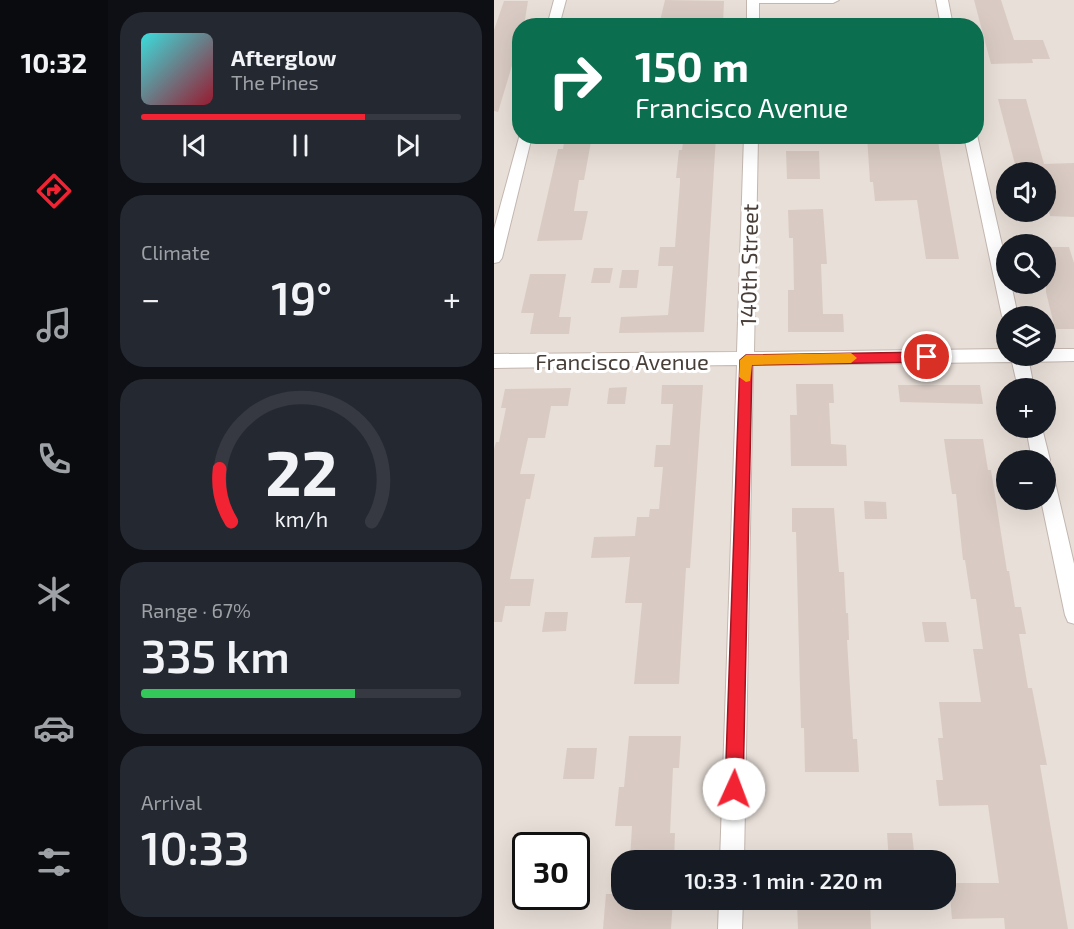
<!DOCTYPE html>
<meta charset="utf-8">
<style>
:root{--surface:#171b24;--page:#242831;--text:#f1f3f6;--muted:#9ea1a6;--line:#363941;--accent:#f22333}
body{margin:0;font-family:"Exo 2",sans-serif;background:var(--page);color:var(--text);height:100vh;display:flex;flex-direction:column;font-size:22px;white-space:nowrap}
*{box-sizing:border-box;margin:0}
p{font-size:20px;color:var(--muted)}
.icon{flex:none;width:33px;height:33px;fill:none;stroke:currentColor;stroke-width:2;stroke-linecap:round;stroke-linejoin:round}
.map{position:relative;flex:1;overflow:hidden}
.side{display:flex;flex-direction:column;gap:12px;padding:12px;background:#0d0f14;width:386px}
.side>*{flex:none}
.hud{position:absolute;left:18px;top:18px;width:472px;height:126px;border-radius:24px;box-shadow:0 6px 24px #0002;background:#0b6e4f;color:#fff;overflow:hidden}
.tools{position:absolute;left:502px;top:162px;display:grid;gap:12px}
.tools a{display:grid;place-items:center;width:60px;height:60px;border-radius:50%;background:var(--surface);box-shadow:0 6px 24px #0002;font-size:30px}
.speed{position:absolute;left:18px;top:832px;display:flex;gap:12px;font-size:30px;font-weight:700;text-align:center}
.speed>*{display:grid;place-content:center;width:78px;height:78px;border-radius:50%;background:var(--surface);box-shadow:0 6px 24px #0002;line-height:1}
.speed .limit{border:3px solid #111;border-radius:9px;background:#fff;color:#111}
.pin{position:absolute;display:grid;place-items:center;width:51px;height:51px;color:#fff;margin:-26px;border:3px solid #fff;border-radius:50%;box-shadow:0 2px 6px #0007}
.me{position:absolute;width:66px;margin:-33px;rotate:2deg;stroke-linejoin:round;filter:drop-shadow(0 0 4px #0008)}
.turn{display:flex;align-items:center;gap:21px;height:126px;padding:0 24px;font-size:27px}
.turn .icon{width:78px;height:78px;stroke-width:2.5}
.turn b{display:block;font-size:42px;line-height:51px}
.big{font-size:45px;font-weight:600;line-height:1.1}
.side .card{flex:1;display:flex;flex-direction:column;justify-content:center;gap:9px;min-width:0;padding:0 21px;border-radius:24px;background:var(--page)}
.side .dial{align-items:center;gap:0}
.dial svg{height:156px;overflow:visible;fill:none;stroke:var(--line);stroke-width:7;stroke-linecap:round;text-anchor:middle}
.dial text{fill:var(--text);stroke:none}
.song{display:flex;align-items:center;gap:18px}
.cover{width:72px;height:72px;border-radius:9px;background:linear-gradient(135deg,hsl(180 70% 55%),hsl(350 70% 35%))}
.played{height:6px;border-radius:3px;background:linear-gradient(90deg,var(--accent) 70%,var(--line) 70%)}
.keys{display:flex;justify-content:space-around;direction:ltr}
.heat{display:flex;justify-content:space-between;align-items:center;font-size:33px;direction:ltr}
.charge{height:9px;border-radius:4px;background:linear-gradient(90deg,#34c759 67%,var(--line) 0)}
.trip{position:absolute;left:117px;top:850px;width:345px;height:60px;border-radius:24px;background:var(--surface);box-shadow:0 6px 24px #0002;font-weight:600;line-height:60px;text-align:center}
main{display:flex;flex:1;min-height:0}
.tab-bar{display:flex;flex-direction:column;width:108px;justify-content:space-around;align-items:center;background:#090b0e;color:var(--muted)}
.tab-bar .icon{width:42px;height:42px}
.tab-bar .on{color:var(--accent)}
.tab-bar b{font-size:27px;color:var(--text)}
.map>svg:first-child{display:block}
.residential{fill:#e8dfd8;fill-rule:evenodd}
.building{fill:#d9cbc3}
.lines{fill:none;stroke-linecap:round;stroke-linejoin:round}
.minor-casing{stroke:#c3b7b0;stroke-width:2}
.minor{fill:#fff;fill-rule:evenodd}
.route{fill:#f22333;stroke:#9d1721;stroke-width:1.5}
.slow{fill:#f59e0b}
.labels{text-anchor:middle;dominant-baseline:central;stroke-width:6;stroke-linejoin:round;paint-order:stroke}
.street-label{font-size:22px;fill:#483e38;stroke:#fff}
</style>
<main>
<nav class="tab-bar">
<b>10:32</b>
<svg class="icon on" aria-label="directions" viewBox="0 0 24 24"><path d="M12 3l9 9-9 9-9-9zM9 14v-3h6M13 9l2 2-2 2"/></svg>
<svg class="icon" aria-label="music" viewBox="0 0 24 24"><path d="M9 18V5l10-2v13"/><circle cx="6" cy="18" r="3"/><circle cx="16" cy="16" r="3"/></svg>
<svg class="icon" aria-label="phone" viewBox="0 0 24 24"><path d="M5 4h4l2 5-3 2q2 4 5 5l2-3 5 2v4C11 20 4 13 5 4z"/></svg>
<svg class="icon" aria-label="climate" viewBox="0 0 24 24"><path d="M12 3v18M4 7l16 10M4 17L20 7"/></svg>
<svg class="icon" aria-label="car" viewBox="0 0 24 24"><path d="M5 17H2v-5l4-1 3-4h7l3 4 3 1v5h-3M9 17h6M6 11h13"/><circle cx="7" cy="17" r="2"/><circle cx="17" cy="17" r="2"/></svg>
<svg class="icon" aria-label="filters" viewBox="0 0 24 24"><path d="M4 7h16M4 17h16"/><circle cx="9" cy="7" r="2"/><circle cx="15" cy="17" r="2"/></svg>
</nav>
<section class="side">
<div class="card">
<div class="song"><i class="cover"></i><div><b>Afterglow</b><p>The Pines</p></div></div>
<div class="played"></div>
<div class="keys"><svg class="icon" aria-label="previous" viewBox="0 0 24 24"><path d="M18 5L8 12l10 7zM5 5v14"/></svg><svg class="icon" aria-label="pause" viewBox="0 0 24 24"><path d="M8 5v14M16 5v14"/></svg><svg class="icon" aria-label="next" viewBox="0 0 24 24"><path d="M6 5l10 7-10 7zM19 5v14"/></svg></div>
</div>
<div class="card"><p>Climate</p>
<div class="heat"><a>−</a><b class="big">19°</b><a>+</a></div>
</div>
<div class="card dial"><svg viewBox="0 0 100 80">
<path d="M14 69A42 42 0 1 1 86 69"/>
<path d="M14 69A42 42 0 0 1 8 42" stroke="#f22333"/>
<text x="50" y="56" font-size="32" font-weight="700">22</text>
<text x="50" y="72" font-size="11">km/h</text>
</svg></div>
<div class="card"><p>Range · 67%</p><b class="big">335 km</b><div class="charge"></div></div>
<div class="card"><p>Arrival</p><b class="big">10:33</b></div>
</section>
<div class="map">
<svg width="581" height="929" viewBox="0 0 581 929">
<rect width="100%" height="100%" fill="#f4efea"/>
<path class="residential" d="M0 0H580V929H0ZM26 26H483V136H26ZM513 172H552V212H513ZM513 244H552V284H513ZM513 316H552V356H513ZM513 388H552V428H513ZM513 460H552V500H513ZM32 846H82V897H32ZM128 861H452V900H128Z"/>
<path class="building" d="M171 0 230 1 229 24 166 21Z
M480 0H507L520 40H549L556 59H538L539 63 497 64Z
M10 1H34L30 26H26V39L4 112 0 111V30Z
M504 99H532L550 164 581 163V217L556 216 552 199V172H523Z
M71 136H98L90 180H85L80 211H94L88 240 43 241 64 149H69Z
M190 136H222L210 332 125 333 127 317 174 315 179 266H164L166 247H181L186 183V178H182L185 150H188Z
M373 136H443L465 259H432L423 200 381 201 379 182H376Z
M292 151H325L326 179H293Z
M329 209 333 264H327L329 314H349L350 332H294V290H300L299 238H295L294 210Z
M552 247H575L581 266V329H561L552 292Z
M100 268H119L116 283H97Z
M128 270H145L143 288H125Z
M36 274H72L65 317H77L75 334H36L40 313H27Z
M302 384H339L340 403H335L337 444 352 445 353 466H297L296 415H303Z
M168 385H209L196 568H192L185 684H140L148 603H131L136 557 97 558 100 537 141 536 143 517H155L156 509H165L169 467H160L162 445H176L179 404H167Z
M404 385H486L489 404 406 402Z
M133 387 131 404H113L115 388Z
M77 388 74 406H57L51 438H34L26 474H41L36 499H32L16 579H40L36 606H11L8 622H0V449L2 442H5L12 408H7L11 389Z
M450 439H489L494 470H497L513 571H515L521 607H527L532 634H525L534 688H538L553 765H546L574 929H511L510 918 458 919 455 883H505L494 805 445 806 442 780H449L444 738H449L445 702H487L479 649H489L482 599H477L471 560H469L462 494H458Z
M370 501 392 502 393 519H371Z
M298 508H340L345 572H350L352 613H354L355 640H353L359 739H363L365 772H311L310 728H307L302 532H298Z
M51 612H74L72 631 48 632Z
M428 622H452L455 642H431Z
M135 736H187L185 768H179L176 833H181L180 861H136L138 826H121L125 787H130Z
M73 748H103L100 779H69Z
M393 833H418L421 861H395Z
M112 894H128V900H179L177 929H109Z
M303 901H376L377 929H304Z"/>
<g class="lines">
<defs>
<path id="minor" d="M60 0H72L65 26H53Z
M253 0H345L339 3H265V26H253Z
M442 0H454L459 26H447Z
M26 134V136H38L8 258 5 262 0 263V229Z
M483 135 513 267V284H517L524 316H513V321L508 316 470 136Z
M250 136H264L260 352 513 349V356H552V349H581V361L535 362 540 388H524L518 362 259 365 250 861H226L243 365 0 368V354L243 352Z
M532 428H548L556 460 553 465 552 460H538Z
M552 474 558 476 561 482 581 568V624L574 622 571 615 547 500H552Z
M225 900H249L248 929H224Z"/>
</defs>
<use href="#minor" class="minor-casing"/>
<use href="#minor" class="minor"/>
</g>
<path class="route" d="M433 352 439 357 433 362 258 365 249 789 246 796 240 798 234 796 231 789 246 360 252 355Z"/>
<path class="slow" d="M357 353 363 358 357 363 258 365 256 381 252 382 245 377 246 360 252 355Z"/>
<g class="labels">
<g class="street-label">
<text transform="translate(254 265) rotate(-89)">140th Street</text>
<text x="128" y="361">Francisco Avenue</text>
</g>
</g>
</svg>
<div class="tools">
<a><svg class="icon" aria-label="sound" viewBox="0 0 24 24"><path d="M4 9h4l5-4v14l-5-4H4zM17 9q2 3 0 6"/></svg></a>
<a><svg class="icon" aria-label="search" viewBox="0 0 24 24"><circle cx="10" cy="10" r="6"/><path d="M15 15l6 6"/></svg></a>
<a><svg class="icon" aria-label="layers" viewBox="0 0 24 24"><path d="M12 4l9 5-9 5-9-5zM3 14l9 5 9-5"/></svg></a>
<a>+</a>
<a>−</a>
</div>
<div class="speed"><div class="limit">30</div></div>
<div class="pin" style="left:433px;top:357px;background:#d93025"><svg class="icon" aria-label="arrive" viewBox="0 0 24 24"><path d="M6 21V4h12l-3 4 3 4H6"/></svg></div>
<svg class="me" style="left:240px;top:789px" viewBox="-20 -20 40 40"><circle r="19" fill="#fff"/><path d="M0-13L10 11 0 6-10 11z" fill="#f22333"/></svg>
<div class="trip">10:33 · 1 min · 220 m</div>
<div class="hud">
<div class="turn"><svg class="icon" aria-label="right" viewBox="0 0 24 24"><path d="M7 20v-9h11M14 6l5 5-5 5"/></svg><div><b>150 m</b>Francisco Avenue</div></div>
</div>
</div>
</main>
